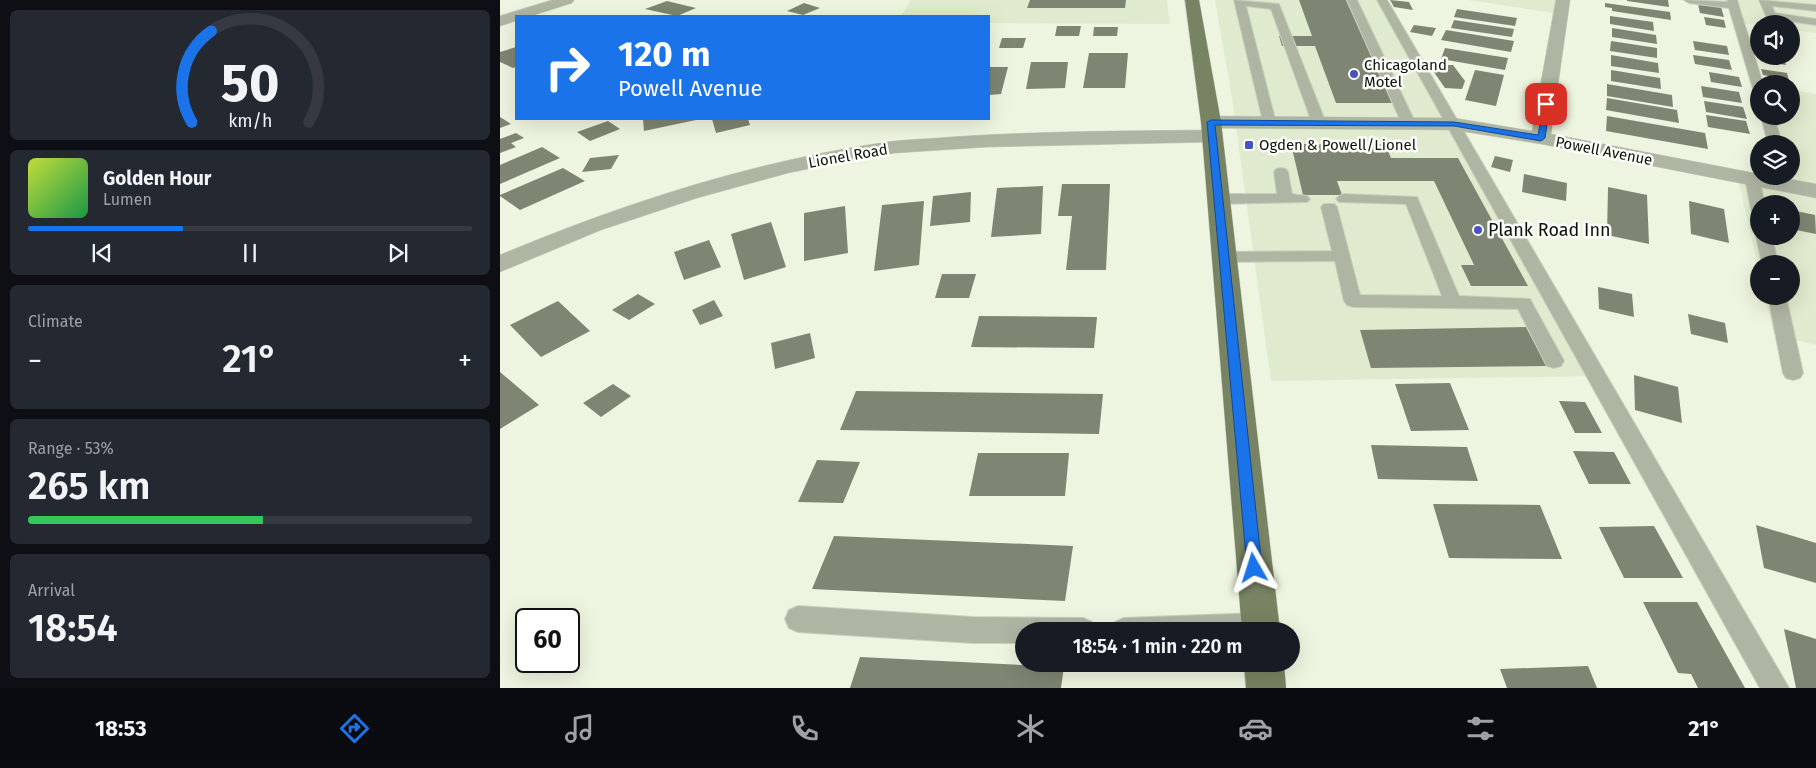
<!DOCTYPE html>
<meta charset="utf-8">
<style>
:root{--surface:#171b24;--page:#242831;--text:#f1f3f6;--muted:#9ea1a6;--line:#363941;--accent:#1a73e8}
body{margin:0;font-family:"Fira Sans",sans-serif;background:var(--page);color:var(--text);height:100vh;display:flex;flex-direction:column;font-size:19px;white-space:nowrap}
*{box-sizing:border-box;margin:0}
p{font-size:16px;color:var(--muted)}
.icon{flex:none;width:28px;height:28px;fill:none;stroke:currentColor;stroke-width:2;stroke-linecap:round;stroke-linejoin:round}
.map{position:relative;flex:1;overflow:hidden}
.sheet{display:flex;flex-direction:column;gap:10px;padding:10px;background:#0d0f14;width:500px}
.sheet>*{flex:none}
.banner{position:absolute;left:15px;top:15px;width:475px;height:105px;border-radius:0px;box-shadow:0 5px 20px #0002;background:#1a73e8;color:#fff;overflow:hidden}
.controls{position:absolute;left:1250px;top:15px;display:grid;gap:10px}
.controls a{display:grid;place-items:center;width:50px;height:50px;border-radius:50%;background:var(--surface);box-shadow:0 5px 20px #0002;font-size:25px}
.speed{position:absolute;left:15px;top:608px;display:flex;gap:10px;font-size:25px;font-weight:700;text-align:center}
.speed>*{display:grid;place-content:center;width:65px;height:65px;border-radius:50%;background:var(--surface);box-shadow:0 5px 20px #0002;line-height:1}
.speed .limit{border:2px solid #111;border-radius:8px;background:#fff;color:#111}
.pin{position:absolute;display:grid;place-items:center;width:42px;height:42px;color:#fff;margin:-21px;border-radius:10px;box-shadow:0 2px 8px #0006}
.me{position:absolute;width:55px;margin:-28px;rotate:354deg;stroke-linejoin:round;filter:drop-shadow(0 0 4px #0008)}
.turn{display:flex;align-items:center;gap:18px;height:105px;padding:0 20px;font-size:22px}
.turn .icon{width:65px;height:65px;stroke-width:2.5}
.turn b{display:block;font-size:35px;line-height:42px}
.big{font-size:38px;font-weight:600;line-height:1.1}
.sheet .card{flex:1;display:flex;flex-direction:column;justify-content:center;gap:8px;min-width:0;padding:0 18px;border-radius:8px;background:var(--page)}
.sheet .dial{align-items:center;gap:0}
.dial svg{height:130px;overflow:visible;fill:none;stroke:var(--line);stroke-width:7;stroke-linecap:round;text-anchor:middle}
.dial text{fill:var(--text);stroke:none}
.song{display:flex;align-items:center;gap:15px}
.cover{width:60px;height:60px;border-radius:8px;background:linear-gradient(135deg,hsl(70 70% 55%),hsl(140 70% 35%))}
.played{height:5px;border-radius:2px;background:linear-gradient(90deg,var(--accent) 35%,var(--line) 35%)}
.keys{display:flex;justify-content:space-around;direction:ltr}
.heat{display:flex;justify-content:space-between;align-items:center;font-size:28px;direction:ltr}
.charge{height:8px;border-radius:4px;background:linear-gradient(90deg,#34c759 53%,var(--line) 0)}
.trip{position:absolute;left:515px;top:622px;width:285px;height:50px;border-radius:25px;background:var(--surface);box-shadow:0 5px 20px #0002;font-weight:600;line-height:50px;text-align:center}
.dock{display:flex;height:80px;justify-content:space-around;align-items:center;background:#090b0e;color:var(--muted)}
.dock .icon{width:35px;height:35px}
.dock .current{color:var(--accent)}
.dock b{font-size:22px;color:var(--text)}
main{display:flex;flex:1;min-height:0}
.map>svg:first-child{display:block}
.built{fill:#e0eace;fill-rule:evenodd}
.building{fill:#7e8572}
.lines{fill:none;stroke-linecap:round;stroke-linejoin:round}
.service-casing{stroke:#c9d0bd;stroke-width:2}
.minor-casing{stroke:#c9d0bd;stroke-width:1}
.tertiary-casing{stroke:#c9d0bd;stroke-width:1}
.primary-casing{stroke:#c9d0bd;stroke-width:1}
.service{fill:#afb5a3;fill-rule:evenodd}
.minor{fill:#afb5a3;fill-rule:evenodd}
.tertiary{fill:#afb5a3;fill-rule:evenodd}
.primary{fill:#788363;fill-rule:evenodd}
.route{fill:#1a73e8;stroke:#114b97}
.poi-dot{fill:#4652c7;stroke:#fdfffb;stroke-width:2}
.labels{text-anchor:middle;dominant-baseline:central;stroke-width:5;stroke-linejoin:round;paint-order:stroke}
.far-poi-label{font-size:15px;fill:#0f120b;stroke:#fdfffb;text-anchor:start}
.far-street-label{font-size:15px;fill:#0f120b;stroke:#fdfffb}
.poi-label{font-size:18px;fill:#0f120b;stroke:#fdfffb;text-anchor:start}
</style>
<main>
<section class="sheet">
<div class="card dial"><svg viewBox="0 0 100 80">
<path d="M14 69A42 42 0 1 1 86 69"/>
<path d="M14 69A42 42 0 0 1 26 13" stroke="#1a73e8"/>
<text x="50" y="56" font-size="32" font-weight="700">50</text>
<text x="50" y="72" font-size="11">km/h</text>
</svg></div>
<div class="card">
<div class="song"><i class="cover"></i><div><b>Golden Hour</b><p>Lumen</p></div></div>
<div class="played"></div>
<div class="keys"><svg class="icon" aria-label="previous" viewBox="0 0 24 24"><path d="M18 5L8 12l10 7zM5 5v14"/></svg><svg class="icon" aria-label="pause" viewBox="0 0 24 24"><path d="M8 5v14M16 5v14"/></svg><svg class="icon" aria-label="next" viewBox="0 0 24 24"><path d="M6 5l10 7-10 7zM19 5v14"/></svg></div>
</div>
<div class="card"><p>Climate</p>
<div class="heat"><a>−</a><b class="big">21°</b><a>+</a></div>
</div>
<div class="card"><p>Range · 53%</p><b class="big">265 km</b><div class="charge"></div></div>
<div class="card"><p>Arrival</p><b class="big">18:54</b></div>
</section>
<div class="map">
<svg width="1316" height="688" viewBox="0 0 1316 688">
<rect width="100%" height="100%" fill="#edf4df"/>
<path class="built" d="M411 0H667L670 24 489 23V16H401Z
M715 0H882L1098 376 771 381 732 98Z
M968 0H1063L1061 14Z
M1191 0H1316V33L1291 30V24H1259V25L1240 23 1235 6Z
M1291 90 1316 94V345L1274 335 1265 296H1291V264H1259V270L1237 175 1287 185 1285 176H1291V144H1275L1267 116H1291ZM1259 204H1291V236H1259Z"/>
<path class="building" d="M530 0H626L625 8H527Z
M799 0H846L895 103H836L815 46H782L779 36H812Z
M890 0 909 2 913 10 894 7Z
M1127 0H1168L1169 7 1127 1Z
M167 1 196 8 177 16 145 9Z
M304 3 320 8 303 15 287 11Z
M1105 3 1170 12 1171 20 1112 11V8L1105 7Z
M1198 4 1221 7 1224 17 1200 13Z
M957 9 1017 18 1015 26 954 17Z
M1110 16 1153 22 1154 31 1110 24Z
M1204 17 1224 20 1226 28 1206 25Z
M954 20 1014 29 1012 37 951 28Z
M914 25 936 28 932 36 910 32Z
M557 26H581L579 36H555Z
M594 27H618L617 36H593Z
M1112 28 1156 35 1157 44 1112 37Z
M946 30 1014 41 1011 52 941 40Z
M502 38H526L523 48H499Z
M1111 41 1157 48V58L1110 51Z
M1193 41 1227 46 1229 55 1195 50Z
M16 47V67L13 68 0 62V52Z
M945 48 1008 58 1005 70 941 59Z
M589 53H628L625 88H583Z
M1111 55 1158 63 1159 73 1111 66Z
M1193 55 1229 60 1232 70 1195 64Z
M1261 56 1284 59 1286 65 1262 61Z
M531 62H568L565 88 526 89Z
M929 65H953L965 81 962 89 945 88Z
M489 67H508L501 94 489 95Z
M1261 69 1287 73 1289 80 1263 75Z
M975 70 1004 75 996 106 965 100Z
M1111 70 1160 78 1161 89 1111 81Z
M1209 72 1239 77 1242 87 1211 82Z
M1107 84 1172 95 1173 107 1107 96Z
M1201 86 1239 92 1242 103 1203 97Z
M1107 98 1177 110 1179 123 1106 110Z
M1204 101 1243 107 1247 119 1206 112Z
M1206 115 1246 121 1250 134 1208 127Z
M1107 116 1205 133 1208 149 1106 131Z
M0 117 11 124 0 128Z
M143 119H196V120L144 131Z
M212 119H248L250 125 216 133Z
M108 121 120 129 90 141 77 132Z
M16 133 24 138 11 143 16 147 0 153V139Z
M791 144H885L891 158H958L1028 286H971L961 265H974L934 181H837L842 195H803Z
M42 147 60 158 0 184V165Z
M119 155 111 169 82 172 90 158Z
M995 156 1013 160 1010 172 991 167Z
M63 168 85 181 20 210 0 196V195Z
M1024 174 1067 183 1066 201 1022 192Z
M562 184H610L606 270H566L572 216H558Z
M543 186 541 234 491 237 497 188Z
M1108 187 1147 195 1149 244 1107 235Z
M471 192 470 222 430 226 433 196Z
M424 201 419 265 374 271 382 205Z
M1189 201 1224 209 1229 243 1191 234Z
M345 206 348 253 304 261V213Z
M1291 210 1315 215 1316 234 1291 229Z
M271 222 286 267 244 280 231 234Z
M209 240 221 267 184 280 174 252Z
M442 274H476L469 298H435Z
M1098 287 1132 294 1134 317 1099 309Z
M138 294 155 304 129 320 112 310Z
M214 300 223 316 200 325 192 310Z
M58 301 90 331 41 357 10 325Z
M1188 314 1225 323 1228 343 1191 334Z
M479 316 597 317 594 348 471 347Z
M1026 327 1047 366 871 368 860 330Z
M310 333 315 358 275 369 271 343Z
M0 372 39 405 0 429Z
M1134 375 1178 387 1182 423 1135 410Z
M950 383 969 430 911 431 895 384Z
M113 384 131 396 101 417 83 403Z
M356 391 603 394 599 434 340 430Z
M1059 401 1085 402 1102 433H1075Z
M871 445 967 447 978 481 878 479Z
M1073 451 1114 452 1131 484H1089Z
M478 453H569L565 496H469Z
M317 460 360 462 343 503 298 502Z
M933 504 1040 505 1062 559 949 558Z
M1256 525 1316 543V583L1264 568Z
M1154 526 1183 578H1124L1099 527Z
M334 536 573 546 565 601 312 589Z
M1143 602H1197L1245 688H1198L1191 674 1178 673Z
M1284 629 1316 639V688H1296Z
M360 657 564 667 561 688H350Z
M1088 666 1097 688H1007L1000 669Z"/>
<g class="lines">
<defs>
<path id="service" d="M734 0 779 4 826 123 824 126H814L812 123 771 9 746 6 776 123 774 126H764Z
M847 0H857L916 124 914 127H904L902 124Z
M877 0H887L1289 688H1260Z
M1184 0 1228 2 1227 0H1237L1263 84H1259V93L1253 89 1229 8 1189 3Z
M1259 0 1316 5V11L1272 6 1275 13 1316 19V25L1267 18Z
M1261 116H1274L1282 144H1268Z
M781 168 786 169 788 172 792 194 807 196 810 199 807 202 718 204 713 202 710 199 713 196 718 194H777L774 172 776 169Z
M1252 175 1257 176 1259 179 1265 204H1259V215L1254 213 1251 210 1245 179 1247 176Z
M844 194 917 197 959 296 1030 299 1064 361 1061 366 1054 368 1047 366 1018 309 853 307 847 305 844 301 835 261 724 262 718 261 716 257 718 253 724 252 832 251 821 207 824 204H834L837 207 860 295 942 296 906 204 839 202 836 199 839 196Z
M1259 232V236H1272L1278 264H1262L1256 236Z
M1268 296H1286L1303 373 1300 378 1293 380 1286 378 1283 373Z
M298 606 473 617 583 618 592 622 596 631H524V643H473L298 632 289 628 285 619 289 610Z
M760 613 769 617 773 626 771 631H611L615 622 624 618Z"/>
<path id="minor" d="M52 0H74L72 3 31 16H16V21L0 26V16Z
M1056 0H1070L1051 134 1259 174V176H1273L1316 184V198L1041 144 954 130 711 128 704 126 701 122 704 118 711 116 954 118 1032 131Z"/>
<path id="tertiary" d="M712 130 719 132 722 136 719 140 712 142 487 147 395 153 337 163 288 173 197 198 101 230 0 272V255C124 203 254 161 387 142 408 139 430 139 451 137 538 131 625 131 712 130Z"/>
<path id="primary" d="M685 0H699L721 122 780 631H742L701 122Z
M744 664H784L786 688H746Z"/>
</defs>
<use href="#service" class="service-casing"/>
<use href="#minor" class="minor-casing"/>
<use href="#tertiary" class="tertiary-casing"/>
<use href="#primary" class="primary-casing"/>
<use href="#service" class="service"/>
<use href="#minor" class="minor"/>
<use href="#tertiary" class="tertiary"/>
<use href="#primary" class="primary"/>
</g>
<path class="route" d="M1044 102 1050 104 1045 138 1041 141 954 126 715 125 762 568 760 573 754 575 749 573 747 568 707 122 711 120 954 122 1038 135Z"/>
<g class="poi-dot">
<circle cx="854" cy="74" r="5"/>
<rect x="744" y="140" width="10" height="10" rx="2.5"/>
<circle cx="978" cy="230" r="5"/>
</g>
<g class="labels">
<g class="far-poi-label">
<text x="864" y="65">Chicagoland<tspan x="864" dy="17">Motel</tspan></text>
<text x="759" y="145">Ogden &amp; Powell/Lionel</text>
</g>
<g class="far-street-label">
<text transform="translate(1104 151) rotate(11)">Powell Avenue</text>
<text transform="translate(348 156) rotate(-10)">Lionel Road</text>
</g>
<g class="poi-label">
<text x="988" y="230">Plank Road Inn</text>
</g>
</g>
</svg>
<div class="controls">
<a><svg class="icon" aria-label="sound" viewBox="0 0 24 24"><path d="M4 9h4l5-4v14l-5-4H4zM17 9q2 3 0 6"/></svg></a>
<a><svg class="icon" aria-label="search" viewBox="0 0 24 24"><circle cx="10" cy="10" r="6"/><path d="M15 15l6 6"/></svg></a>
<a><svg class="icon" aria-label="layers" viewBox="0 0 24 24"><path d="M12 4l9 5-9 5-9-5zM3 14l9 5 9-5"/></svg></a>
<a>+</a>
<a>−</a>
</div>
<div class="speed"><div class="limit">60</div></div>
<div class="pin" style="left:1046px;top:104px;background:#d93025"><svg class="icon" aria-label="arrive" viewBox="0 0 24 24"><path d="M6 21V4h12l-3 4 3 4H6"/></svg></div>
<svg class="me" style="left:754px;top:568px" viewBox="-20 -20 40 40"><path d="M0-17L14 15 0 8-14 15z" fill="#1a73e8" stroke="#fff" stroke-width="4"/></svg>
<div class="trip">18:54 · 1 min · 220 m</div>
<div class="banner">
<div class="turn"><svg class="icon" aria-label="right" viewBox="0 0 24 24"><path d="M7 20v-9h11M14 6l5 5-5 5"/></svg><div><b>120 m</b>Powell Avenue</div></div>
</div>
</div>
</main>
<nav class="dock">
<b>18:53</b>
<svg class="icon current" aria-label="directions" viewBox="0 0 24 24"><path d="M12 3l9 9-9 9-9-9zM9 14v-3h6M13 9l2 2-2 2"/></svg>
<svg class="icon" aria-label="music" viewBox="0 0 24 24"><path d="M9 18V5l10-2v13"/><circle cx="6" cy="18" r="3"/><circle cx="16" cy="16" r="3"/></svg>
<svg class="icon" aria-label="phone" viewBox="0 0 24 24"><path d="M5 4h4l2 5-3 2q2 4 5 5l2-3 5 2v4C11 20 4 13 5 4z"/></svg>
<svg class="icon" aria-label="climate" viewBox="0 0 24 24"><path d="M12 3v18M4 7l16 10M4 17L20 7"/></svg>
<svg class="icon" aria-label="car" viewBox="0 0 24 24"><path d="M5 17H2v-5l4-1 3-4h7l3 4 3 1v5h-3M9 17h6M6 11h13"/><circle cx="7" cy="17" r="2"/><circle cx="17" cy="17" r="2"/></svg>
<svg class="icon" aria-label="filters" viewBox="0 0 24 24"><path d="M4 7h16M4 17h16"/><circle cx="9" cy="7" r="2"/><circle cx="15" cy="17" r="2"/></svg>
<b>21°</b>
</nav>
